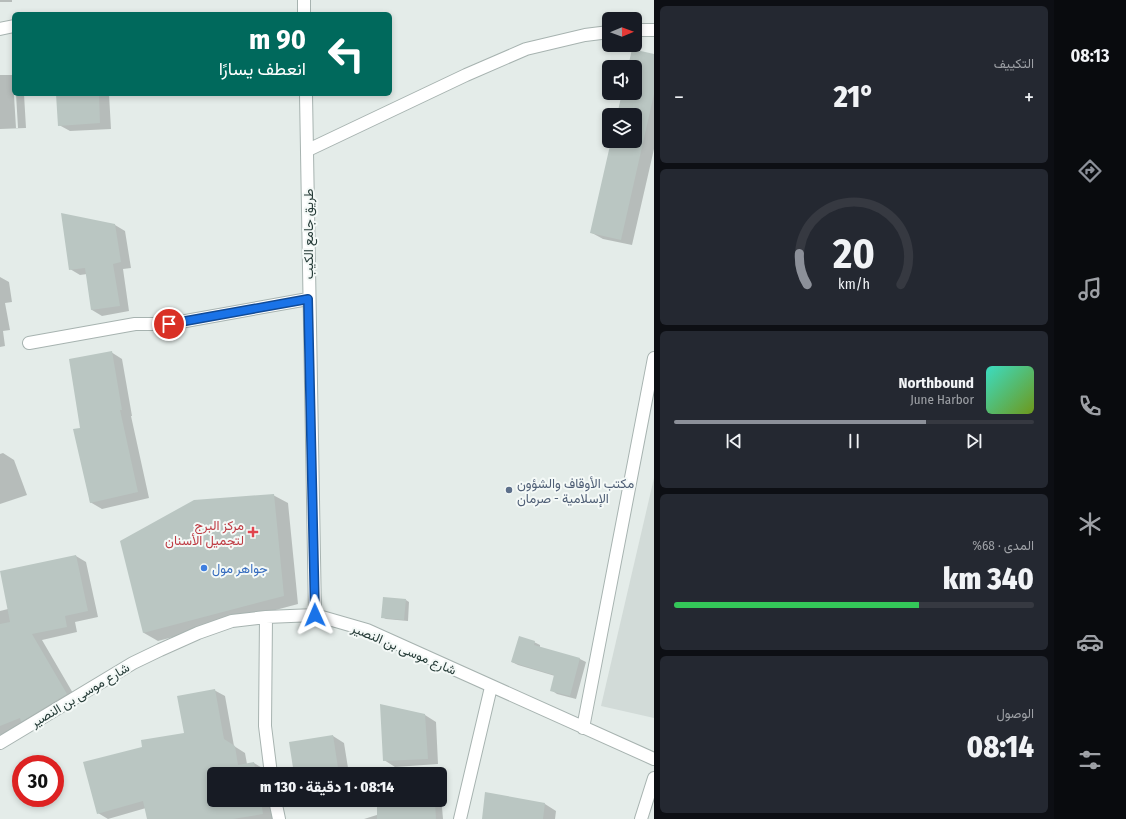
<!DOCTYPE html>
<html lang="ar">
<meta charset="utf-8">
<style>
:root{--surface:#171b24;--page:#242831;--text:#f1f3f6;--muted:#9ea1a6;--line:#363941;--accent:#8c9099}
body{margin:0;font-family:"Fira Sans Condensed",Vazirmatn,sans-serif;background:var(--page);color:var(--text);direction:rtl;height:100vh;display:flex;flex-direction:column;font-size:15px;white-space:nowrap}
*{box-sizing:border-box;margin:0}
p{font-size:13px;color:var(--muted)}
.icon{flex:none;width:22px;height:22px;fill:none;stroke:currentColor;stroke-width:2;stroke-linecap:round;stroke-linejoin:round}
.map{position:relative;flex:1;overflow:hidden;direction:ltr}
.sheet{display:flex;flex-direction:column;gap:6px;padding:6px;background:#0d0f14;width:400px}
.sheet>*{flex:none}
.guide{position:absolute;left:12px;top:12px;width:380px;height:84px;border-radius:6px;box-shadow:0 2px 6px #0003;direction:rtl;background:#00695c;color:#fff;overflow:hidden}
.needle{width:26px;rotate:89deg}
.buttons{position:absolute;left:602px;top:12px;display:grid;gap:8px}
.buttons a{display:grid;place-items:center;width:40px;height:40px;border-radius:6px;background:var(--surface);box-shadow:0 2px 6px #0003;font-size:20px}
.speed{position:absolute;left:12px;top:755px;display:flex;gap:8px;font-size:20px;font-weight:700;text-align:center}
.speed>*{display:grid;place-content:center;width:52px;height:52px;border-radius:50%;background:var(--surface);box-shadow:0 2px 6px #0003;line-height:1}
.speed .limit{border:6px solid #d22;background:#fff;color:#111}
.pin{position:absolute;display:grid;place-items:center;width:34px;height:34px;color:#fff;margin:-17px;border:2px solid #fff;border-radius:50%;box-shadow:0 1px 4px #0007}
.me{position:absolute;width:44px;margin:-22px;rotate:359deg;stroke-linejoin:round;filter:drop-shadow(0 0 3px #0008)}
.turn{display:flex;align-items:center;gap:14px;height:84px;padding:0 20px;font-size:18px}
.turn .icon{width:52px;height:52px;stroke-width:2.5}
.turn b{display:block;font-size:28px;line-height:34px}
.big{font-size:30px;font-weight:800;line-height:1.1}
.sheet .widget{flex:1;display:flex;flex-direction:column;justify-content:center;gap:6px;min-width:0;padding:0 14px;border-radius:6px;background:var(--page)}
.sheet .dial{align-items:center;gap:0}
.dial svg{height:104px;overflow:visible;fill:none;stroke:var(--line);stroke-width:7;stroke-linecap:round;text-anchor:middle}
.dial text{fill:var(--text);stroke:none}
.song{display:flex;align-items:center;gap:12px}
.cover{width:48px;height:48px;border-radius:6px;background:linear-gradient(135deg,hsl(170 70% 55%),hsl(80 70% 35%))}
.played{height:4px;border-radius:2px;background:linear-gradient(90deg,var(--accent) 70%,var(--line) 70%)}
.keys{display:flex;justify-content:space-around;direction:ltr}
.heat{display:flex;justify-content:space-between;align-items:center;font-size:22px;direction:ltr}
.charge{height:6px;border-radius:3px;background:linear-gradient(90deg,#34c759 68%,var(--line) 0)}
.trip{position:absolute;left:207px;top:767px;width:240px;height:40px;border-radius:6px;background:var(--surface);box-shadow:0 2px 6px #0003;font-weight:800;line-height:40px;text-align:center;direction:rtl}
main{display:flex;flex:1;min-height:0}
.tabs{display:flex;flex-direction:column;width:72px;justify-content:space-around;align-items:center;background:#090b0e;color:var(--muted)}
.tabs .icon{width:28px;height:28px}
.tabs .current{color:var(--accent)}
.tabs b{font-size:18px;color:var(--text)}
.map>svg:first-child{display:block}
.built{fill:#d2dbd8}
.shadow{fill:#0003}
.building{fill:#bac6c2}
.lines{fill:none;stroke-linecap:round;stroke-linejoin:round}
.minor-casing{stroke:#a7b3b0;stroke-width:14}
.minor{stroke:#fff;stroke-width:12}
.route-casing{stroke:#114b97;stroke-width:10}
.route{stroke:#1a73e8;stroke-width:7}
.service-dot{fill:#5c6f8a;stroke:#f4f9f7;stroke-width:1.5}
.health-dot{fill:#e0444e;stroke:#f4f9f7;stroke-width:1.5}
.shop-dot{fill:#3f7fe0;stroke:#f4f9f7;stroke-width:1.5}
.labels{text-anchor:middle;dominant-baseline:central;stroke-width:4;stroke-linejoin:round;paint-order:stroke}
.street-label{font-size:13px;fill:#253b37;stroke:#f4f9f7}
.service-label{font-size:13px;fill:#4e5e75;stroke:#f4f9f7;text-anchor:start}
.health-label{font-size:13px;fill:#be3a42;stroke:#f4f9f7;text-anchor:end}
.shop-label{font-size:13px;fill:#366cbe;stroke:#f4f9f7;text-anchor:start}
</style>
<main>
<nav class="tabs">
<b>08:13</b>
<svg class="icon current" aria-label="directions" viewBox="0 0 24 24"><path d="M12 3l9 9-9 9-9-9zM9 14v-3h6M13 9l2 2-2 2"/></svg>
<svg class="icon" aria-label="music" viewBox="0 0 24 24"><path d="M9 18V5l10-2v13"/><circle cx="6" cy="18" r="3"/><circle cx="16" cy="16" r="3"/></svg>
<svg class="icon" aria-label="phone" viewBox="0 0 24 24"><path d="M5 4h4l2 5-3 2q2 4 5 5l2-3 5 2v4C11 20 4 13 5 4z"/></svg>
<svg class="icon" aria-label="climate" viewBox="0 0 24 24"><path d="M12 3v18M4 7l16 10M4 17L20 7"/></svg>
<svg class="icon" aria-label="car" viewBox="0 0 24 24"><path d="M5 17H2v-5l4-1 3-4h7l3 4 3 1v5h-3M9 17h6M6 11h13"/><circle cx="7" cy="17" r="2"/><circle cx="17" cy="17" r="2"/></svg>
<svg class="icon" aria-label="filters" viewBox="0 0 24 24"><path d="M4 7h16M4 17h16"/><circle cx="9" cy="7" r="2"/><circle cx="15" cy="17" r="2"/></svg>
</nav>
<section class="sheet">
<div class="widget"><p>التكييف</p>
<div class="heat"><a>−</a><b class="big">21°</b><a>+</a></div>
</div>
<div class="widget dial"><svg viewBox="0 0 100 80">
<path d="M14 69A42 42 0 1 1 86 69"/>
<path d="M14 69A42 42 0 0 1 8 45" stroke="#8c9099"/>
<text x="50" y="56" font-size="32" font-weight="700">20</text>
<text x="50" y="72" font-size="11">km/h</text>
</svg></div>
<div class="widget">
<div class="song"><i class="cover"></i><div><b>Northbound</b><p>June Harbor</p></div></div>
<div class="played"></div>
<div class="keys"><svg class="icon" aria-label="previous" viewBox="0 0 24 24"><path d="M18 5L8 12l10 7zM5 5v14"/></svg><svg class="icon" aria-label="pause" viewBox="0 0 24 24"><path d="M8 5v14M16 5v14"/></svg><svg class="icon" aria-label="next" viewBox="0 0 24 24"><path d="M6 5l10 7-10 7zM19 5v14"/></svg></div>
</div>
<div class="widget"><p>المدى · 68%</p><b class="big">340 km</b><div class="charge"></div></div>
<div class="widget"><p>الوصول</p><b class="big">08:14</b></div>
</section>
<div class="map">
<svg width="654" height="819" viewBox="0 0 654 819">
<rect width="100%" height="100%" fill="#e4ece9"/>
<path class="built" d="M654 478V718L601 706Z"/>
<path class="shadow" d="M0 0H12V2H0Z
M654 55V149L632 245 603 239 592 233 612 141H635V115H618L623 93H635V67H629Z
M0 75H14L13 79 16 128H18L16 94H24L26 128 0 129Z
M58 94H109L111 129 70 131 59 125Z
M115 225 125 231 131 268 123 269 129 311 102 316 92 310 87 274 80 275 70 269Z
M0 277 9 282 12 302 5 303 10 330 3 331 5 346 0 347Z
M111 352 122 359 132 416H131L149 498 102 509 90 502 81 429Z
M3 453 14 460 27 495 0 504V454Z
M273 495 288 503 298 604 158 641 144 633 121 541Z
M76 556 86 562 98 617 75 622 77 632 42 640 77 700 28 725 0 735V611L8 609Z
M406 600 409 602 408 621 386 619 382 617Z
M534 642 540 645V648L580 659 586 662 576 699 557 694 551 690 555 676 518 665 512 662Z
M214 690 225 696 234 746 245 753 247 764 254 763 264 769 265 774H214V800H270L273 819H148L146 808 108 819 98 813 185 734Z
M425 715 436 722 438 764 395 767 384 760Z
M333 736 344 743 349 774H295Z
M435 802 442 807 443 819H364L380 814Z
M545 804 556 811 555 819H483Z"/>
<path class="building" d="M632 49 654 54V94L621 240 590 233 611 141H635V115H617L622 93H635V67H628Z
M56 94H99L100 123 58 126Z
M61 213 115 224 121 262 113 264 120 306 91 310 85 268 69 270Z
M112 351 122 410H120L138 492 90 503 73 429 80 428 69 359Z
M274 494 284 596 143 633 120 541 194 500Z
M76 555 88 611 65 616 67 627 32 634 67 694 21 722 20 718 0 726V624L10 622 0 571Z
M383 597 406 599 404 620 381 618Z
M519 636 535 641 534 645 580 658 570 696 550 691 554 675 511 662Z
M215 689 224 739 235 746 238 765 254 762 256 774H214V800H261L263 814 233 819H147L143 801 97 814 83 762 142 747 141 740 184 733 177 696Z
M380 704 425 714 428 759 383 761Z
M333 735 339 774H294L289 742Z
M485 792 545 803 543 819H482Z
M435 801 436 819H377V804Z"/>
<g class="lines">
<defs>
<path id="minor" d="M304 14V0
M0 29 14 26
M635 30H654
M306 94 315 615
M308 150 466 75 526 49 585 35 609 32
M29 343 135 324H169L308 299
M266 617 265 726 271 774
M583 728 654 358
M0 743 133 663 160 650 198 633 232 621 266 617 315 615 367 630 654 759
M275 800 279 819
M460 819 491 687
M641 819 654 778"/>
</defs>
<use href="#minor" class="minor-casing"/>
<use href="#minor" class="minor"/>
</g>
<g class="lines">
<defs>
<path id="route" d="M169 324 308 299 315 615"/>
</defs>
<use href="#route" class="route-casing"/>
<use href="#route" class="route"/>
</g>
<circle class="service-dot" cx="509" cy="490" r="4"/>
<path class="health-dot" d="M251 526h4v4h4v4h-4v4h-4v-4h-4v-4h4z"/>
<circle class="shop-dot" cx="204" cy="568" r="4"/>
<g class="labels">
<g class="street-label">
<text transform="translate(308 234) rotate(-90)">طريق جامع الكيب</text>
<text transform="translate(404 649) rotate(23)">شارع موسى بن النصير</text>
<text transform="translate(80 695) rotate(-31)">شارع موسى بن النصير</text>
</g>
<g class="service-label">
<text x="517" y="483">مكتب الأوقاف والشؤون<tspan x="517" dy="15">الإسلامية - صرمان</tspan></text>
</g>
<g class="health-label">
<text x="244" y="525">مركز البرج<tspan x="244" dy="15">لتجميل الأسنان</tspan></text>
</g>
<g class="shop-label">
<text x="212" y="568">جواهر مول</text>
</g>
</g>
</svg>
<div class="buttons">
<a><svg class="needle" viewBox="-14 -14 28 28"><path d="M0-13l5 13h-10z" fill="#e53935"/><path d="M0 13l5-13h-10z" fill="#9ea1a6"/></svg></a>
<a><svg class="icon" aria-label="sound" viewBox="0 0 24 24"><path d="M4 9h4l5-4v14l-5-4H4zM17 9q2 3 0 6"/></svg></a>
<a><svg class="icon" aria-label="layers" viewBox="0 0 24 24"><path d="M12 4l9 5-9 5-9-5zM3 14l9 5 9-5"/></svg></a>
</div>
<div class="speed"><div class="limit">30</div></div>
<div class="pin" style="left:169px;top:324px;background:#d93025"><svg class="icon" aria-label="arrive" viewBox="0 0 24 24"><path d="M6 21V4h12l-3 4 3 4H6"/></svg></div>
<svg class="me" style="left:315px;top:615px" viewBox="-20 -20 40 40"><path d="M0-17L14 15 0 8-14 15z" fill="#1a73e8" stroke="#fff" stroke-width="4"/></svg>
<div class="trip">08:14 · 1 دقيقة · 130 m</div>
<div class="guide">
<div class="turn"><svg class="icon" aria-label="left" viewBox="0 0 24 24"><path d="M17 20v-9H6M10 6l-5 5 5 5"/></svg><div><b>90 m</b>انعطف يسارًا</div></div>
</div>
</div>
</main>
